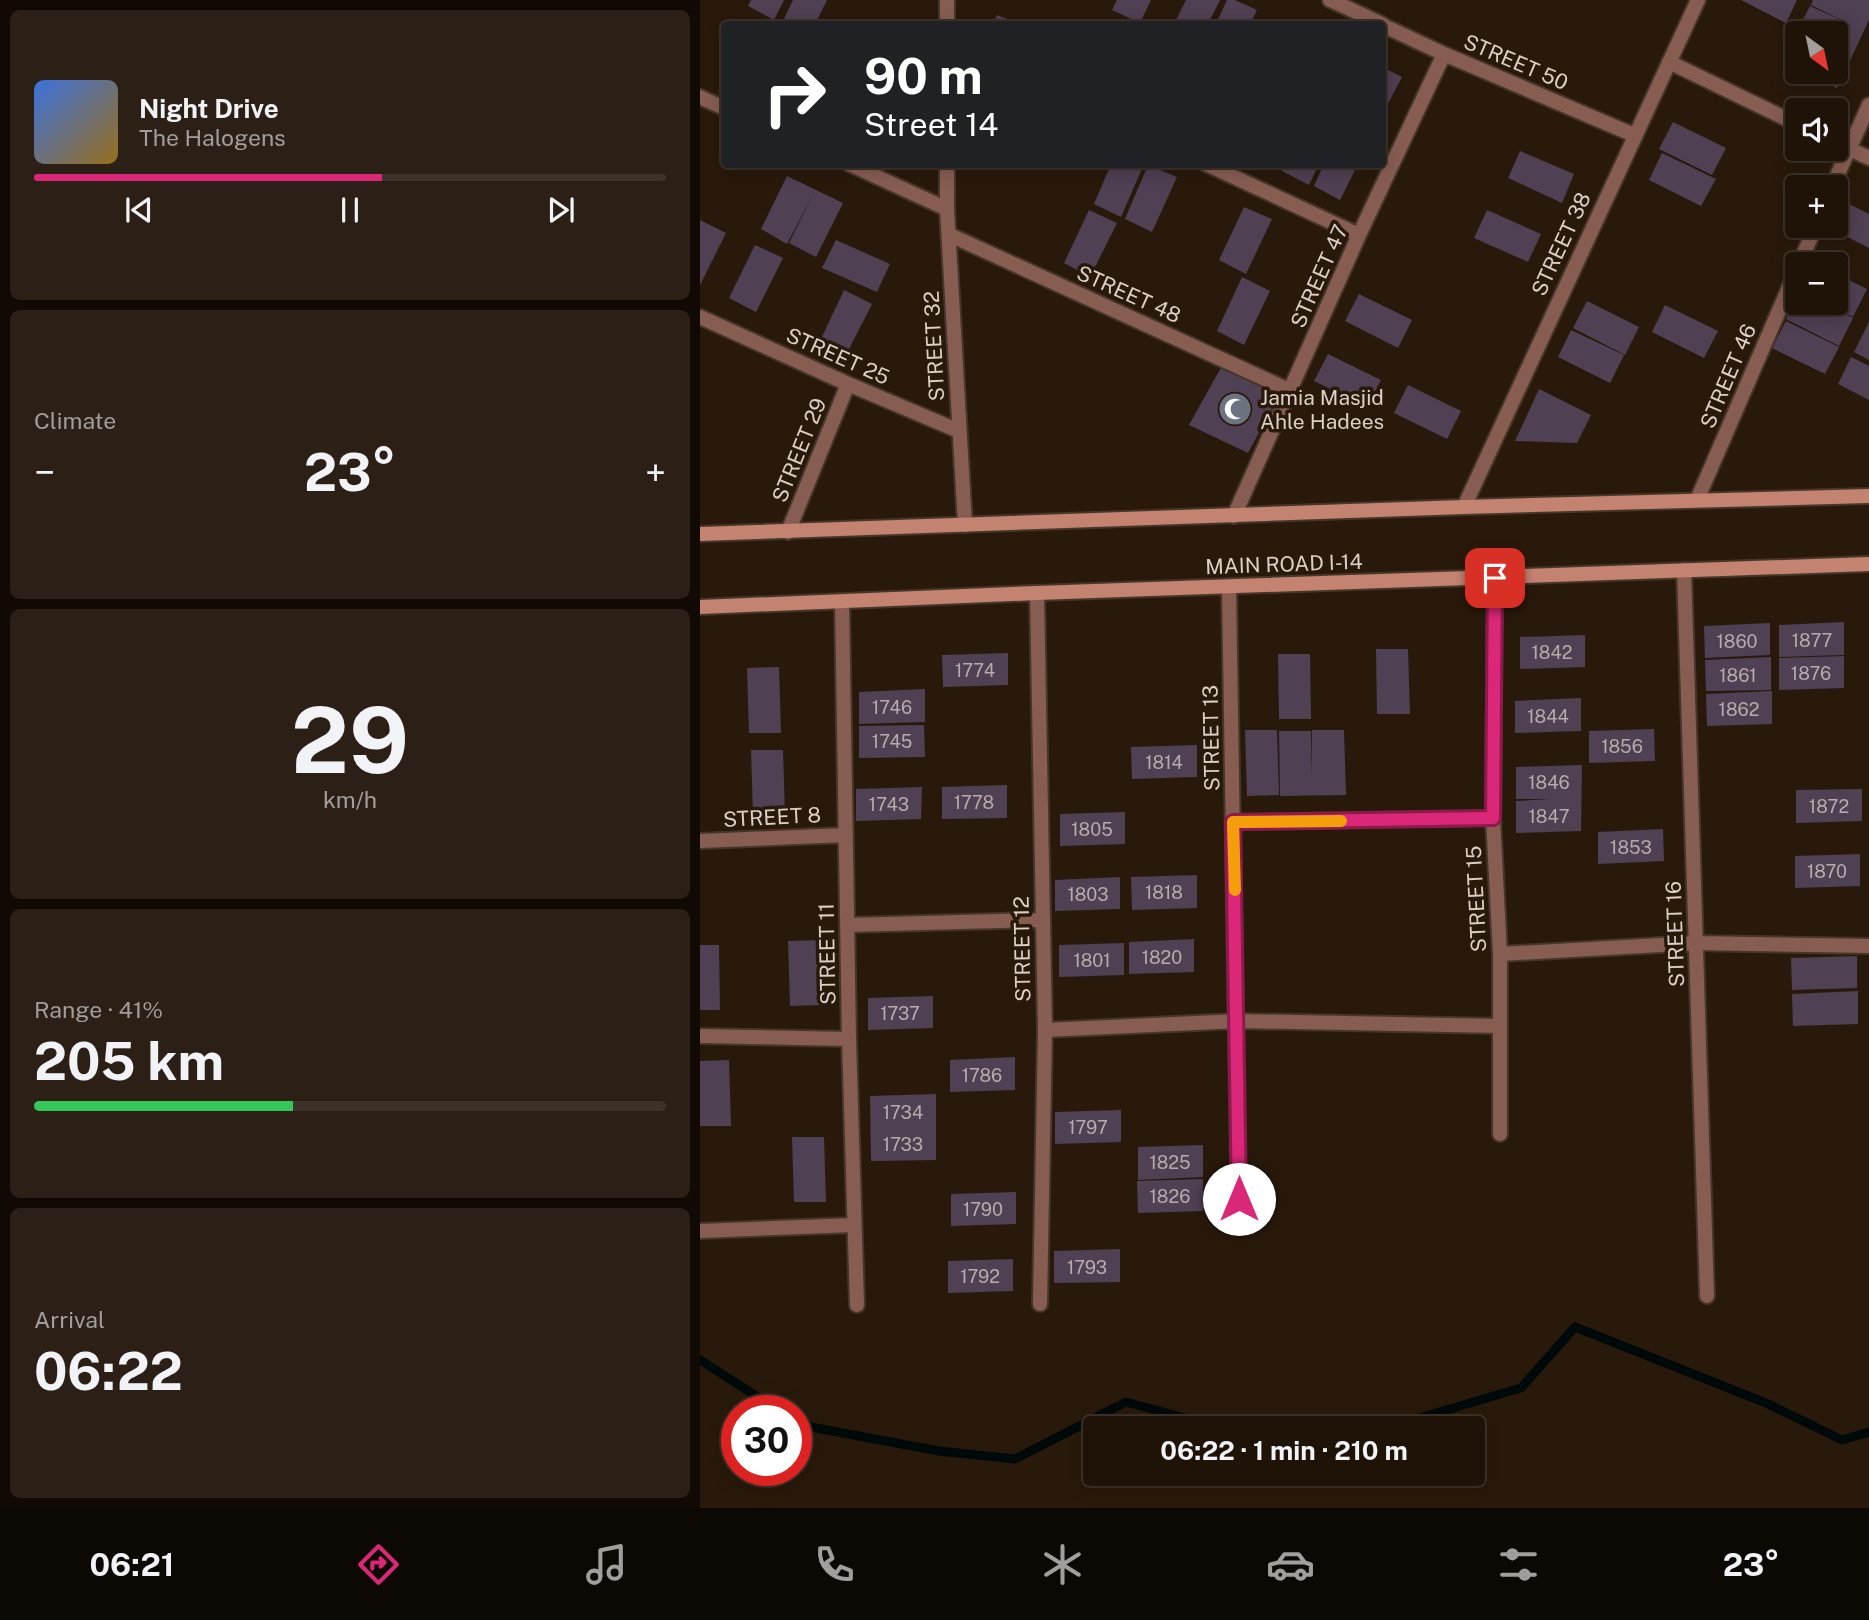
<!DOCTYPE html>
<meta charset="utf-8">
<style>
:root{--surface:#1f1308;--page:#2c2016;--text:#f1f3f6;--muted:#a19e9c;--line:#3c3229;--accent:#db2777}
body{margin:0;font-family:"Public Sans",sans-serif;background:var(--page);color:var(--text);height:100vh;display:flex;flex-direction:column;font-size:26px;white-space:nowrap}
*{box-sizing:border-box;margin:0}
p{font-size:23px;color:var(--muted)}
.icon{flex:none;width:38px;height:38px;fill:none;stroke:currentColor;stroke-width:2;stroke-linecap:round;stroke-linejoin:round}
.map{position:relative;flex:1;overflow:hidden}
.side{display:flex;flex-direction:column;gap:10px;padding:10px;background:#110a04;width:700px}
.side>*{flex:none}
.top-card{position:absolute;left:21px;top:21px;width:665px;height:147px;border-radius:7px;box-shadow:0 4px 18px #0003,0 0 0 2px var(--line);background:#202124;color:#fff;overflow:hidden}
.needle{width:46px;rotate:147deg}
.fabs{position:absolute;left:1085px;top:21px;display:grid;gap:14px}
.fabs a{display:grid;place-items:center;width:63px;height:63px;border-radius:7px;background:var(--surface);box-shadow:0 4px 18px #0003,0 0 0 2px var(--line);font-size:35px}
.speed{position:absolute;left:21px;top:1395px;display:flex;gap:14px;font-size:35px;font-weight:700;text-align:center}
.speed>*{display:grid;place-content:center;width:91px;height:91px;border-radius:50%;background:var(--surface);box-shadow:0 4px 18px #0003,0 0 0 2px var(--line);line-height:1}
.speed .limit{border:10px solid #d22;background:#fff;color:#111}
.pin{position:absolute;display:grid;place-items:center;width:60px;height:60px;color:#fff;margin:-30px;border-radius:14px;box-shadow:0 4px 10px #0006}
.me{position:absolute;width:77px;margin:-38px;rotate:0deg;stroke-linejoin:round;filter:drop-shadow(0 0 5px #0008)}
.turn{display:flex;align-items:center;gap:24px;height:147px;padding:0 28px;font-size:32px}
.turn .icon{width:91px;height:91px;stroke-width:2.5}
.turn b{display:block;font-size:49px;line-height:60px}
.big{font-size:52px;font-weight:700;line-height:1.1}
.side .tile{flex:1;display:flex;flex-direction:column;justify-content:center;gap:10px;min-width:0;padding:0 24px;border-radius:10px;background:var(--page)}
.side .dial{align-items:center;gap:0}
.dial b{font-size:91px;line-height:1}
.song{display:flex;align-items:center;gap:21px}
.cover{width:84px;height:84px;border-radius:10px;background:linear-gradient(135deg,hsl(220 70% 55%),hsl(40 70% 35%))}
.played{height:7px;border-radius:4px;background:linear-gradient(90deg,var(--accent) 55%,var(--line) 55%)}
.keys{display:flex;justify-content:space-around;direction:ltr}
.heat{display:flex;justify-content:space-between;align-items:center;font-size:38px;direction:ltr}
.charge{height:10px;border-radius:5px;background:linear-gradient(90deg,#34c759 41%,var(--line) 0)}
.trip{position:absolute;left:383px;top:1416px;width:402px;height:70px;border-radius:7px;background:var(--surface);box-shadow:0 4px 18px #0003,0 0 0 2px var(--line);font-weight:700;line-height:70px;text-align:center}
.tab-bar{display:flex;height:112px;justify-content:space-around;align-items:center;background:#0c0803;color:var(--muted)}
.tab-bar .icon{width:49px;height:49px}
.tab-bar .selected{color:var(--accent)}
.tab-bar b{font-size:32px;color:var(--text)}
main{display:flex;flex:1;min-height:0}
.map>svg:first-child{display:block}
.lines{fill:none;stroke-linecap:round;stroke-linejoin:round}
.stream{stroke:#00090a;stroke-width:9}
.building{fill:#4f4053}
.street-casing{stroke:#453629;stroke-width:18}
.secondary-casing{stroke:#453629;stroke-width:18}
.street{stroke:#875d52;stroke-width:14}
.secondary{stroke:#c48270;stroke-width:14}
.route-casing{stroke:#8e194d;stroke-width:18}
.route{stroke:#db2777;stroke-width:12}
.slow{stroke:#f59e0b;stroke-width:12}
.labels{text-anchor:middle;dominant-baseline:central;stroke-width:7;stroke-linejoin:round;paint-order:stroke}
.number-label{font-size:18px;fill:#b8aba9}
.street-label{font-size:21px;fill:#dbcfc6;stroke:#29190b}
.poi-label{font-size:21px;fill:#dbcfc6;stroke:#29190b;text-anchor:start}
</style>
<main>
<section class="side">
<div class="tile">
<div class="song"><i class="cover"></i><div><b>Night Drive</b><p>The Halogens</p></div></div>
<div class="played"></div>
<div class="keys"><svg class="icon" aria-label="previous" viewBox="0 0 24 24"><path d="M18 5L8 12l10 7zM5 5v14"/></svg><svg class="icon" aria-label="pause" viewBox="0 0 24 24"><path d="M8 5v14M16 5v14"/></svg><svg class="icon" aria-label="next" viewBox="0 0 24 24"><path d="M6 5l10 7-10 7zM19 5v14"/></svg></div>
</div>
<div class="tile"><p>Climate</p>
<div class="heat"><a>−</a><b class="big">23°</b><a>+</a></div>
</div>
<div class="tile dial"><b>29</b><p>km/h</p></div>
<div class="tile"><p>Range · 41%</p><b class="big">205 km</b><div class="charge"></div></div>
<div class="tile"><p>Arrival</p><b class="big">06:22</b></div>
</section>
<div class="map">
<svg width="1169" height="1508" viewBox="0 0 1169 1508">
<rect width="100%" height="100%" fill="#29190b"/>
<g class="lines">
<path class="stream" d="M0 1360 78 1410
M96 1422 100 1425 239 1451 315 1459 426 1402 521 1428
M685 1428 821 1388 875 1327 1066 1403 1142 1440 1169 1432"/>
</g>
<path class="building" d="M51 0H84L74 20 48 6Z
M93 0H127L115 24H84L82 23Z
M417 0H451L440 23 412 10Z
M486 0H520L508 24H474Z
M527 0H535L557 10 550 24H516Z
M1041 0H1097L1086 23Z
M1113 0H1169V20L1137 88 1104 72H1136V33H1096L1110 6 1150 24 1111 5Z
M297 15 320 24H293Z
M1097 36V68L1084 62Z
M682 67 702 77 682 115Z
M973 122 1026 148 1012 175 959 149Z
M820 151 874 174 862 203 808 178Z
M962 153 1016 179 1001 206 949 180Z
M411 164H444L421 217 394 204Z
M586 164H619L609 185 582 171Z
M624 164H658L640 200 614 186Z
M448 165 477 177 452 232 425 219Z
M87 176 143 203 116 257 89 243 112 196 87 244 61 229Z
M1143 201 1169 214V248L1130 228 1131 226H1136V217Z
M544 207 572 219 546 274 519 260Z
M389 210 417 223 390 277 364 263Z
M787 210 841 234 828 262 774 238Z
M0 220 26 233 0 285Z
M136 240 190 264 177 292 122 268Z
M55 245 83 258 56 312 29 298Z
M1136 274 1167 289 1153 317 1126 303H1136Z
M542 277 570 291 544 345 517 331Z
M144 290 172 304 145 357 119 343Z
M659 294 712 320 698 348 645 321Z
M1097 297V303H1123L1153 318 1139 346 1086 319Z
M887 301 939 327 925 355 873 328Z
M965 305 1018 331 1004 358 952 332Z
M1086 321 1139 347 1125 374 1072 348Z
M1169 322V360L1154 352Z
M871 330 924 355 910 383 858 357Z
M628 354 681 380 667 407 614 381Z
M1151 357 1169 366V400L1138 384Z
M523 364 580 393 548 453 489 425Z
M708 385 761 411 747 439 694 413Z
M839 389 891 415 877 443 815 441Z
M1144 622V655L1079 657V625Z
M1070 623V655L1005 658 1004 626Z
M885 635V667L820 669V637Z
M676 649H708L710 714H677Z
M308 653V685L243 687 242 655Z
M578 654H610L611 719H579Z
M1144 656V688L1079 690V658Z
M1071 657V690L1006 691 1005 660Z
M79 667 81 733H49L47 668Z
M225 689V722L159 724V692Z
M1072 691V724L1007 726 1006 694Z
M881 698V731L815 733V701Z
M224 725 225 757 159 758V726Z
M954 729 955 761 889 763V731Z
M545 730H577L579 795 547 796Z
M612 730H644L646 795 580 796 579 731H611L612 778Z
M497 745V777L432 779 431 747Z
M51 750H83L85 815H53Z
M882 765 881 831 816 833V801L851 799H816V767Z
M307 785V818L242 819V787Z
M222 787 221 819 156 821V789Z
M1162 789V821L1096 823V790Z
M425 812V844L360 846V814Z
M963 829 964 861 898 864V832Z
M1160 854V886L1095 888V856Z
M497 875V908L432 910 431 877Z
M420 877V909L355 911V880Z
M494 939V972L429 974V942Z
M120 940 122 1005 90 1006 88 941Z
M424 943V975L359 977V945Z
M0 945H19L20 1010H0Z
M1157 956V988L1092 990 1091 958Z
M1158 991V1024L1093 1026 1092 994Z
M233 996V1028L168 1030V998Z
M315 1057V1090L250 1092V1060Z
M29 1060 31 1126H0V1061Z
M236 1094V1160L171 1161 170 1096Z
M421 1110V1142L355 1144V1112Z
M92 1137H124L126 1202H94Z
M503 1145V1177L438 1180V1147Z
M503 1179V1211L438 1213 437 1181Z
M316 1192V1224L251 1226V1194Z
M420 1249V1282L354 1283V1251Z
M313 1259V1291L248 1293V1261Z"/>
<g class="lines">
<defs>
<path id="street" d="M630 0 682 24
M247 24V0
M682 25 744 54 934 135
M969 62 1097 124
M0 97 24 108
M1136 143 1169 158
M149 164 247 209
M247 164V209L265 525
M506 164 659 235
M1132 187 1169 105
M250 235 591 391
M1099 264 1116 226
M0 317 148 384 259 431
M997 500 1097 269
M764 507 998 0
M534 516 659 235 744 54
M88 532 148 384
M984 570 1007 1296
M795 578 793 818 800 954V1134
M529 587 539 1224
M337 593 345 1030 340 1304
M142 602 149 1039 157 1305
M533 822 793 818
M0 841 146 835
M147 925 341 920
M800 954 996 943 1169 946
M345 1030 538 1021 800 1026
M0 1036 149 1039
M0 1231 154 1225"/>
<path id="secondary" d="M0 534 764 507 1169 496
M0 607 337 593 1169 564"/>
</defs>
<use href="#street" class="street-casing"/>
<use href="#secondary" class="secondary-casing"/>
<use href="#street" class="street"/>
<use href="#secondary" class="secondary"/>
</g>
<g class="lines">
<defs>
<path id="route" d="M539 1199 533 822 793 818 795 578"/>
</defs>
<use href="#route" class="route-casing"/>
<use href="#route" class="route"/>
<path class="slow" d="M535 890 533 822 641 821"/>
</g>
<defs>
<symbol id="mosque-disc" viewBox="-11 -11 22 22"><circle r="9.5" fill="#6b7280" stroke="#29190b"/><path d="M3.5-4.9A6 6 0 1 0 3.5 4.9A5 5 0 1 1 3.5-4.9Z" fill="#fff"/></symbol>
</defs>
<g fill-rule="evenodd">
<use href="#mosque-disc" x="516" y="390" width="38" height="38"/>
</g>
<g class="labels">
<g class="number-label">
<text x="1112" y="640">1877</text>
<text x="1037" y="641">1860</text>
<text x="852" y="652">1842</text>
<text x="275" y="670">1774</text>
<text x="1111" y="673">1876</text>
<text x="1038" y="675">1861</text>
<text x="192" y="707">1746</text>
<text x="1039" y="709">1862</text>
<text x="848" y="716">1844</text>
<text x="192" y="741">1745</text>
<text x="922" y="746">1856</text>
<text x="464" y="762">1814</text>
<text x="849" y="782">1846</text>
<text x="274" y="802">1778</text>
<text x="189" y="804">1743</text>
<text x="1129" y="806">1872</text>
<text x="849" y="816">1847</text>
<text x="392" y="829">1805</text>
<text x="931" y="847">1853</text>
<text x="1127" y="871">1870</text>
<text x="464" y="892">1818</text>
<text x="388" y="894">1803</text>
<text x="462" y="957">1820</text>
<text x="392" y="960">1801</text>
<text x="200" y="1013">1737</text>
<text x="282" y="1075">1786</text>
<text x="203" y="1112">1734</text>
<text x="388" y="1127">1797</text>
<text x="203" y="1144">1733</text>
<text x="470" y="1162">1825</text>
<text x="470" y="1196">1826</text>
<text x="283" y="1209">1790</text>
<text x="387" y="1267">1793</text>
<text x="280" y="1276">1792</text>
</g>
<g class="street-label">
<text transform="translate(816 62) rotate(23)">STREET 50</text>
<text transform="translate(861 244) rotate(-65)">STREET 38</text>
<text transform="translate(619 276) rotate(-66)">STREET 47</text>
<text transform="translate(429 294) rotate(24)">STREET 48</text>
<text transform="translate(234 346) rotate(-93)">STREET 32</text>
<text transform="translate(138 356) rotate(24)">STREET 25</text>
<text transform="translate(1028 376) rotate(-67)">STREET 46</text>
<text transform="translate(99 450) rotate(-68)">STREET 29</text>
<text transform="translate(584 564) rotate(-2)">MAIN ROAD I-14</text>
<text transform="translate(511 738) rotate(-91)">STREET 13</text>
<text transform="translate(72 817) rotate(-3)">STREET 8</text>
<text transform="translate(776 899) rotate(-93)">STREET 15</text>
<text transform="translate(975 934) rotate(-92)">STREET 16</text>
<text transform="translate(322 949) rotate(-91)">STREET 12</text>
<text transform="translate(127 954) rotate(-91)">STREET 11</text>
</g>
<g class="poi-label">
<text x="560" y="397">Jamia Masjid<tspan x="560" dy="24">Ahle Hadees</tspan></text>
</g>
</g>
</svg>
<div class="fabs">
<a><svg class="needle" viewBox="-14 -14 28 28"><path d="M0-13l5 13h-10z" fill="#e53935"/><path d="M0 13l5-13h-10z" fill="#a19e9c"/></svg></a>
<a><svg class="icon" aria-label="sound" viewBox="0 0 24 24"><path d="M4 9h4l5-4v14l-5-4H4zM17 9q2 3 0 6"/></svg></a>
<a>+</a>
<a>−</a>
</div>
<div class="speed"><div class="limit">30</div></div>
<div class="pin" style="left:795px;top:578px;background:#d93025"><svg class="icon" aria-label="arrive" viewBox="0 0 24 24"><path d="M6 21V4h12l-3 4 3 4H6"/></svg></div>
<svg class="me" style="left:539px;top:1199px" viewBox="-20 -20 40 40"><circle r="19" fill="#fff"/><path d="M0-13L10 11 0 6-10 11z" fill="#db2777"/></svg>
<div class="trip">06:22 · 1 min · 210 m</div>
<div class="top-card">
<div class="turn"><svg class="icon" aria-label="right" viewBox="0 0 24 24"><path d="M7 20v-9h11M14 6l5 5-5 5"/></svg><div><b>90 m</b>Street 14</div></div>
</div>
</div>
</main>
<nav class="tab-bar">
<b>06:21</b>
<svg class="icon selected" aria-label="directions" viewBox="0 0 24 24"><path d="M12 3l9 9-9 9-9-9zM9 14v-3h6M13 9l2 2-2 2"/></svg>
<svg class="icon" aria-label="music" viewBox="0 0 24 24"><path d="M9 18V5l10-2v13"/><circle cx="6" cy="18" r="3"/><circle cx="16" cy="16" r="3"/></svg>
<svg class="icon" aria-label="phone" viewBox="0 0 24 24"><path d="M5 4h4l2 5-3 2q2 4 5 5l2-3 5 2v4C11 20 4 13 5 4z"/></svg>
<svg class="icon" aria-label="climate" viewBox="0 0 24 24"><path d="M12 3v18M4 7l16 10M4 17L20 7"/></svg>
<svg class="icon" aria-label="car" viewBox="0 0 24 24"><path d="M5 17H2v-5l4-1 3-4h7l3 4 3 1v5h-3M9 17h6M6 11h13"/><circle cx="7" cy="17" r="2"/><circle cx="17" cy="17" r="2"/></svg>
<svg class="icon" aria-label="filters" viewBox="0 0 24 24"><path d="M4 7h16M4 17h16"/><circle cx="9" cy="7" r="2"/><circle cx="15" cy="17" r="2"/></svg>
<b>23°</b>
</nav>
